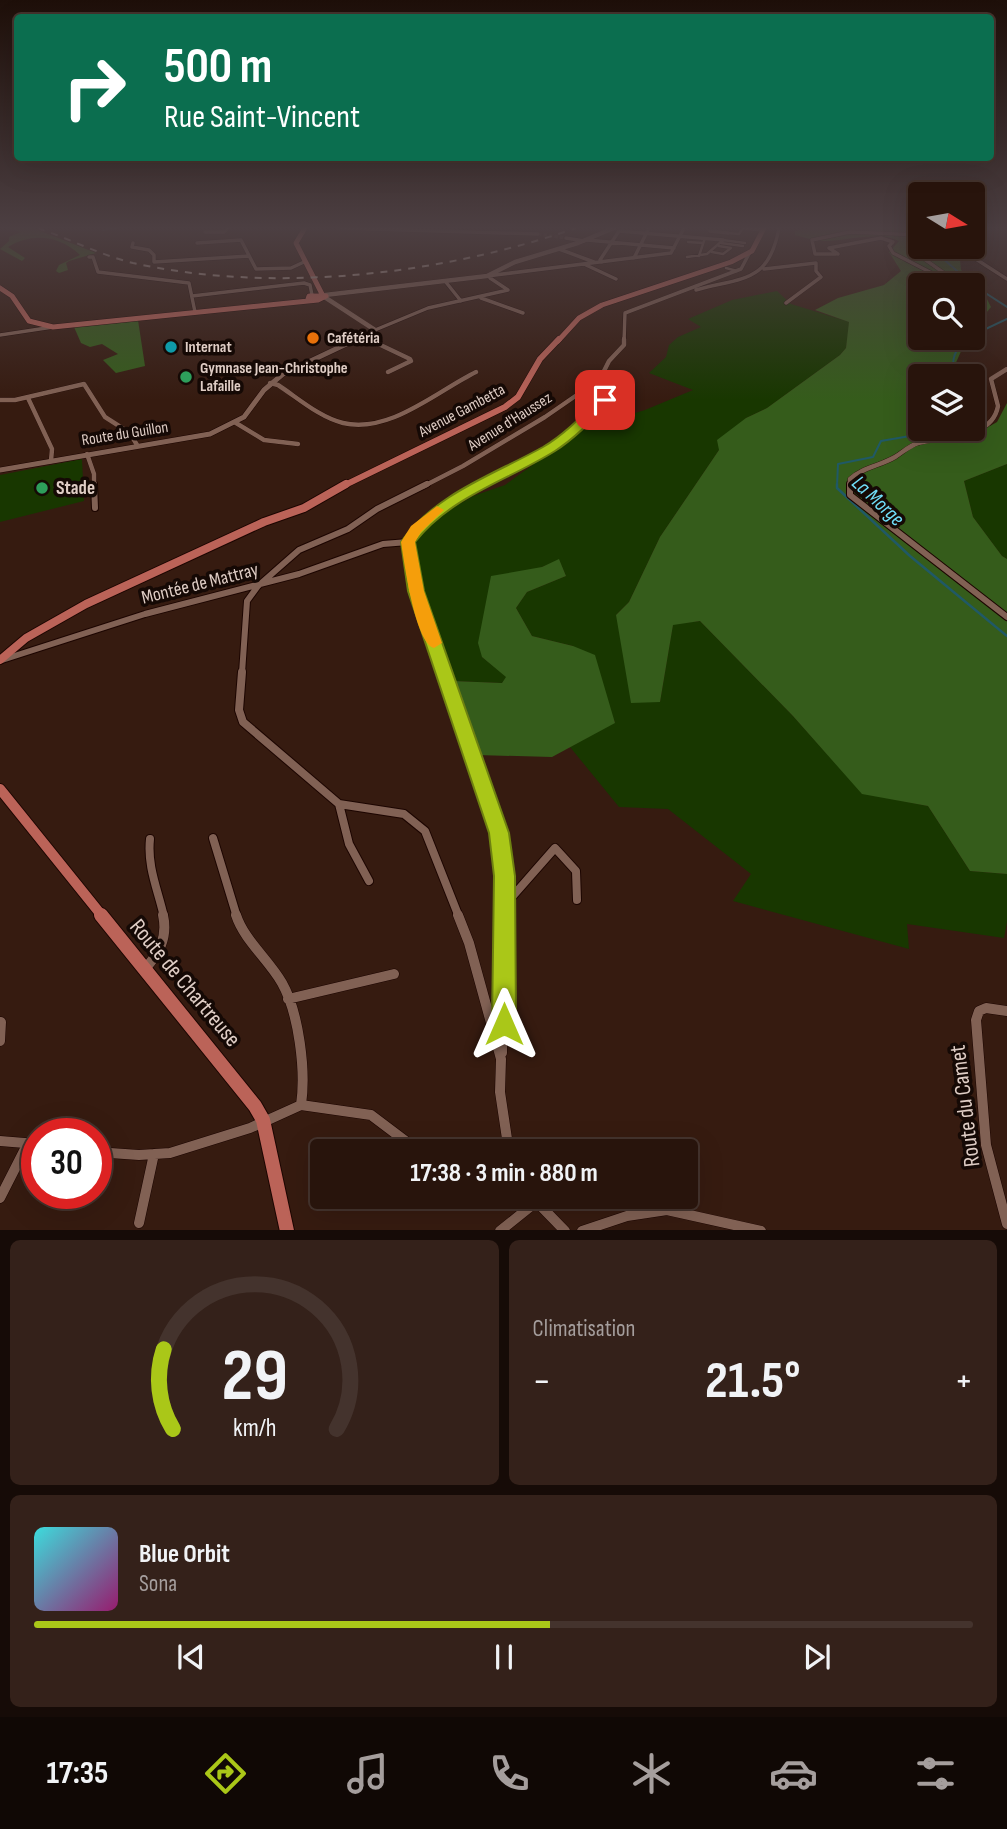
<!DOCTYPE html>
<html lang="fr">
<meta charset="utf-8">
<style>
:root{--surface:#28140c;--page:#34211a;--text:#f1f3f6;--muted:#a59e9d;--line:#44332d;--accent:#aac718}
body{margin:0;font-family:"Sofia Sans Condensed",sans-serif;background:var(--page);color:var(--text);height:100vh;display:flex;flex-direction:column;font-size:26px;white-space:nowrap}
*{box-sizing:border-box;margin:0}
p{font-size:23px;color:var(--muted)}
.icon{flex:none;width:38px;height:38px;fill:none;stroke:currentColor;stroke-width:2;stroke-linecap:round;stroke-linejoin:round}
.map{position:relative;height:1230px;overflow:hidden}
.panel{display:flex;flex-direction:column;gap:10px;padding:10px;background:#160b07;flex:1}
.panel>*{flex:none}
.hud{position:absolute;left:14px;top:14px;width:980px;height:147px;border-radius:7px;box-shadow:0 7px 28px #0002,0 0 0 2px var(--line);background:#0b6e4f;color:#fff;overflow:hidden}
.needle{width:46px;rotate:101deg}
.controls{position:absolute;left:908px;top:182px;display:grid;gap:14px}
.controls a{display:grid;place-items:center;width:77px;height:77px;border-radius:7px;background:var(--surface);box-shadow:0 7px 28px #0002,0 0 0 2px var(--line);font-size:35px}
.speed{position:absolute;left:21px;top:1118px;display:flex;gap:14px;font-size:35px;font-weight:700;text-align:center}
.speed>*{display:grid;place-content:center;width:91px;height:91px;border-radius:50%;background:var(--surface);box-shadow:0 7px 28px #0002,0 0 0 2px var(--line);line-height:1}
.speed .limit{border:10px solid #d22;background:#fff;color:#111}
.pin{position:absolute;display:grid;place-items:center;width:60px;height:60px;color:#fff;margin:-30px;border-radius:14px;box-shadow:0 4px 10px #0006}
.me{position:absolute;width:77px;margin:-38px;rotate:0deg;stroke-linejoin:round;filter:drop-shadow(0 0 5px #0008)}
.turn{display:flex;align-items:center;gap:24px;height:147px;padding:0 35px;font-size:32px}
.turn .icon{width:91px;height:91px;stroke-width:2.5}
.turn b{display:block;font-size:49px;line-height:60px}
.big{font-size:52px;font-weight:700;line-height:1.1}
.panel .widget{flex:1;display:flex;flex-direction:column;justify-content:center;gap:10px;min-width:0;padding:0 24px;border-radius:10px;background:var(--page)}
.panel .dial{align-items:center;gap:0}
.dial svg{height:182px;overflow:visible;fill:none;stroke:var(--line);stroke-width:7;stroke-linecap:round;text-anchor:middle}
.dial text{fill:var(--text);stroke:none}
.song{display:flex;align-items:center;gap:21px}
.cover{width:84px;height:84px;border-radius:10px;background:linear-gradient(135deg,hsl(180 70% 55%),hsl(320 70% 35%))}
.played{height:7px;border-radius:4px;background:linear-gradient(90deg,var(--accent) 55%,var(--line) 55%)}
.keys{display:flex;justify-content:space-around;direction:ltr}
.heat{display:flex;justify-content:space-between;align-items:center;font-size:38px;direction:ltr}
.panel .tiles{flex:1;display:grid;gap:10px;grid-template-columns:1fr 1fr}
.widget:last-child{grid-column:span 2}
.trip{position:absolute;left:310px;top:1139px;width:388px;height:70px;border-radius:7px;background:var(--surface);box-shadow:0 7px 28px #0002,0 0 0 2px var(--line);font-weight:700;line-height:70px;text-align:center}
.tabs{display:flex;height:112px;justify-content:space-around;align-items:center;background:#100805;color:var(--muted)}
.tabs .icon{width:49px;height:49px}
.tabs .selected{color:var(--accent)}
.tabs b{font-size:32px;color:var(--text)}
.map>svg:first-child{display:block}
.green{fill:#183700}
.forest{fill:#355c1b}
.lines{fill:none;stroke-linecap:round;stroke-linejoin:round}
.stream-far1{stroke:#205966;stroke-width:2}
.stream{stroke:#205966;stroke-width:2.5}
.minor-tunnel{stroke:#4f362b;stroke-width:3.5;stroke-dasharray:3.5 2;stroke-linecap:butt}
.pedestrian-casing{stroke:#1c0500;stroke-width:3.5}
.minor-far4-casing{stroke:#1c0500;stroke-width:4.5}
.minor-far3-casing{stroke:#1c0500;stroke-width:5}
.minor-far2-casing{stroke:#1c0500;stroke-width:8}
.minor-far1-casing{stroke:#1c0500;stroke-width:10}
.minor-casing{stroke:#1c0500;stroke-width:11}
.tertiary-far1-casing{stroke:#1c0500;stroke-width:5}
.tertiary-casing{stroke:#1c0500;stroke-width:6}
.primary-far4-casing{stroke:#1c0500;stroke-width:6}
.primary-far3-casing{stroke:#1c0500;stroke-width:7}
.primary-far2-casing{stroke:#1c0500;stroke-width:10}
.primary-far1-casing{stroke:#1c0500;stroke-width:12}
.primary-casing{stroke:#1c0500;stroke-width:16}
.pedestrian{stroke:#816154;stroke-width:2.5}
.minor-far4{stroke:#816154;stroke-width:3.5}
.minor-far3{stroke:#816154;stroke-width:4.5}
.minor-far2{stroke:#816154;stroke-width:6}
.minor-far1{stroke:#816154;stroke-width:8}
.minor{stroke:#816154;stroke-width:10}
.tertiary-far1{stroke:#816154;stroke-width:4.5}
.tertiary{stroke:#816154;stroke-width:5}
.primary-far4{stroke:#bb6358;stroke-width:5}
.primary-far3{stroke:#bb6358;stroke-width:6}
.primary-far2{stroke:#bb6358;stroke-width:8}
.primary-far1{stroke:#bb6358;stroke-width:10}
.primary{stroke:#bb6358;stroke-width:14}
.rail{stroke:#b4a097;stroke-width:2;stroke-dasharray:7 7;stroke-linecap:butt}
.route{fill:#aac718;stroke:#6e8110;stroke-width:2}
.slow{fill:#f59e0b}
.food-dot{fill:#e8710a;stroke:#150905;stroke-width:2.5}
.culture-dot{fill:#0f9aa8;stroke:#150905;stroke-width:2.5}
.leisure-dot{fill:#2e9e5b;stroke:#150905;stroke-width:2.5}
.labels{text-anchor:middle;dominant-baseline:central;stroke-width:7;stroke-linejoin:round;paint-order:stroke}
.far-poi-label{font-size:16px;font-weight:bold;fill:#dfcdc5;stroke:#150905;text-anchor:start}
.far-street-label{font-size:16px;fill:#dfcdc5;stroke:#150905}
.poi-label{font-size:19px;font-weight:bold;fill:#dfcdc5;stroke:#150905;text-anchor:start}
.street-label{font-size:19px;fill:#dfcdc5;stroke:#150905}
.water-label{font-size:21px;font-style:italic;fill:#70ddf7;stroke:#150905}
.near-street-label{font-size:23px;fill:#dfcdc5;stroke:#150905}
</style>
<div class="map">
<svg width="1007" height="1231" viewBox="0 0 1007 1231">
<rect width="100%" height="100%" fill="#361b10"/>
<path class="green" d="M777 291 791 304 850 322 846 348 840 355 767 408 746 418 719 450 660 537 629 602 616 615 660 702 673 624 700 621 793 716 862 793 928 806 970 871 1007 874V922L1004 938 907 924 909 949 733 901 751 874 668 809 619 807 570 747 615 722 573 646 532 636 516 608 527 592 566 576 559 560 542 567 482 657 507 677 502 683 453 681C438 639 410 582 417 536L442 514 473 496 505 485 582 429 645 410 693 390 649 373 666 357 669 345 678 337 701 327 688 319 732 300Z
M82 459 84 501 0 522V475Z
M1007 464V559L1002 556 973 517 964 481Z"/>
<path class="forest" d="M5 228H33L96 253 69 261 66 263 68 270 59 273 56 271 59 265 80 255C60 236 33 232 8 247L25 258 22 261 0 249 9 241V237L21 232Z
M810 228H912L920 231V247L959 249 961 270 985 295 991 307 973 329V285H920V338H967L950 376H920V429H973V423L990 426 997 422 1007 403V464L964 481 973 517 1002 556 1007 559V874L970 871 928 806 862 794 793 716 700 621 673 625 660 702 631 703 616 615 629 602 660 537 719 450 717 440 746 418 767 408 840 355 846 348 849 322 815 310 838 298 884 285 901 271 889 252 899 241C878 230 845 242 822 241 813 240 803 237 795 235V231Z
M138 320 145 366 116 373 103 360 118 354 102 344 90 347 81 343 74 327Z
M559 559 566 576 527 592 516 608 532 636 573 646 595 655 615 723 552 757 477 755 453 681 502 683 506 677 482 657 478 643 491 576 542 567Z"/>
<g class="lines">
<path class="stream-far1" d="M912 228 920 229
M103 230 116 228
M941 247 940 256 973 285
M973 285 1007 307
M973 335 1007 319
M955 376C950 360 955 349 967 338
M973 398 977 403V411L973 415
M837 486 838 464 873 457 881 441 951 429"/>
<path class="stream" d="M837 484V488L910 556 1007 636"/>
<path class="minor-tunnel" d="M538 234 566 238"/>
<defs>
<path id="pedestrian" d="M728 233 739 234 743 228
M688 242 703 243
M721 243 743 246
M712 252 723 254 731 248 719 246
M699 256 705 238
M687 257 707 254 723 240 745 243
M726 268 737 271"/>
<path id="minor-far4" d="M340 228 538 234
M743 228 762 230
M710 231 728 233
M205 232H224L228 228
M566 238 584 241
M587 240 674 248
M133 243 132 247 149 250 154 255V262L249 256
M197 243 241 240 256 269 291 268 304 262
M920 246V256L961 285
M969 247 968 254 1007 279
M559 249 594 262
M836 254H815L812 240 850 232 920 235
M838 254 829 248 881 238 893 242 889 246 893 253 955 285
M89 257H93L98 272 189 283 195 312
M634 258 649 228
M602 262 600 260 619 231 723 240
M586 265 616 279
M764 269 816 263V271L821 277 786 303
M487 276 671 253 684 228
M445 281 461 301
M696 290C743 277 769 283 779 228
M192 296 304 283 310 285 312 295
M481 298 523 313
M375 330 428 308 508 290 490 278
M0 335 53 327
M362 336 372 341
M624 341 625 313 741 269 750 252"/>
<path id="minor-far3" d="M368 339 410 359 411 361 388 372
M270 383 278 385C298 398 319 417 343 423 390 434 437 391 476 372
M28 398 52 449 51 461
M0 400H15L84 384 105 417 130 433 137 445
M236 423 264 440 298 444
M87 454 94 474V486
M424 486 463 466 545 417 600 379 609 361 624 345V339
M476 486 552 447 605 400
M850 486V479C863 467 880 466 895 457 903 452 909 446 918 443 944 436 992 440 998 406L991 379 1007 369"/>
<path id="minor-far2" d="M94 484 95 508
M850 484V495L1007 617
M408 542 416 591 444 673
M408 542 437 510 479 484
M2 660 145 614 299 574 383 544 408 542
M242 673 247 601 258 586 299 550 348 529 377 509 427 484"/>
<path id="minor-far1" d="M242 672 239 710 243 722 339 804 404 814 425 831 459 917
M444 672 499 833 505 876 504 917
M339 804 349 844 369 881
M213 838 237 917
M150 839C147 867 158 890 164 917
M504 906 555 848 576 871 577 900"/>
<path id="minor" d="M236 915C244 940 269 960 282 983 299 1013 306 1071 301 1105
M458 915 469 943 501 1059 500 1092 509 1152
M145 969C159 953 168 938 163 915
M288 999 394 974
M1007 1011 986 1008 979 1011 976 1020 986 1145 1007 1224
M0 1041 1 1022
M502 1053 504 915
M0 1141 37 1144
M96 1152 139 1155 170 1153 250 1128 301 1105 371 1115 420 1152
M532 1197 565 1231
M0 1198 28 1143
M139 1223 154 1154
M500 1231 536 1202
M582 1231 627 1216 667 1210 761 1231"/>
<path id="tertiary-far1" d="M325 295 487 276 515 262 578 243 614 228
M326 298 375 330
M353 341 375 330"/>
<path id="tertiary" d="M0 470 210 434 244 417 264 390 283 374 357 339"/>
<path id="primary-far4" d="M305 228 296 243 322 294
M0 288 12 296 29 321 53 327 318 300 326 296H309L308 299
M558 341 579 318 602 305 731 262 752 251 764 228"/>
<path id="primary-far3" d="M343 486 505 407 518 397 540 359 559 339"/>
<path id="primary-far2" d="M0 660 26 638 86 604 264 522 304 508 346 484"/>
<path id="primary-far1" d="M0 789 103 917"/>
<path id="primary" d="M101 915 255 1106 263 1120 287 1231"/>
</defs>
<use href="#pedestrian" class="pedestrian-casing"/>
<use href="#minor-far4" class="minor-far4-casing"/>
<use href="#minor-far3" class="minor-far3-casing"/>
<use href="#minor-far2" class="minor-far2-casing"/>
<use href="#minor-far1" class="minor-far1-casing"/>
<use href="#minor" class="minor-casing"/>
<use href="#tertiary-far1" class="tertiary-far1-casing"/>
<use href="#tertiary" class="tertiary-casing"/>
<use href="#primary-far4" class="primary-far4-casing"/>
<use href="#primary-far3" class="primary-far3-casing"/>
<use href="#primary-far2" class="primary-far2-casing"/>
<use href="#primary-far1" class="primary-far1-casing"/>
<use href="#primary" class="primary-casing"/>
<use href="#pedestrian" class="pedestrian"/>
<use href="#minor-far4" class="minor-far4"/>
<use href="#minor-far3" class="minor-far3"/>
<use href="#minor-far2" class="minor-far2"/>
<use href="#minor-far1" class="minor-far1"/>
<use href="#minor" class="minor"/>
<use href="#tertiary-far1" class="tertiary-far1"/>
<use href="#tertiary" class="tertiary"/>
<use href="#primary-far4" class="primary-far4"/>
<use href="#primary-far3" class="primary-far3"/>
<use href="#primary-far2" class="primary-far2"/>
<use href="#primary-far1" class="primary-far1"/>
<use href="#primary" class="primary"/>
<path class="rail" d="M38 228C70 239 100 255 133 263 274 294 441 275 576 228"/>
</g>
<linearGradient id="sky" x2="0" y2="1"><stop stop-color="#1e0f09"/><stop offset="0.57" stop-color="#4c3f42"/><stop offset="1" stop-color="#4c3f42" stop-opacity="0"/></linearGradient>
<rect width="1007" height="400" fill="url(#sky)"/>
<path class="route" d="M601 397 611 400C595 418 575 438 555 451 507 481 451 496 415 542L424 591 509 833 515 876 516 1024 513 1032 504 1036 495 1032 492 1024 494 876 489 833 408 591 401 542C436 493 493 475 543 447 565 434 583 415 601 397Z"/>
<path class="slow" d="M437 506 444 510 421 532 415 542 424 591 442 643 434 648C415 643 404 561 401 542L411 526Z"/>
<circle class="food-dot" cx="313" cy="338" r="7"/>
<circle class="culture-dot" cx="171" cy="347" r="7"/>
<g class="leisure-dot">
<circle cx="186" cy="377" r="7"/>
<circle cx="42" cy="488" r="7"/>
</g>
<g class="labels">
<g class="far-poi-label">
<text x="327" y="338">Cafétéria</text>
<text x="185" y="347">Internat</text>
<text x="200" y="368">Gymnase Jean-Christophe<tspan x="200" dy="18">Lafaille</tspan></text>
</g>
<g class="far-street-label">
<text transform="translate(462 411) rotate(-28)">Avenue Gambetta</text>
<text transform="translate(510 422) rotate(-32)">Avenue d'Haussez</text>
<text transform="translate(125 434) rotate(-9)">Route du Guillon</text>
</g>
<g class="poi-label">
<text x="56" y="488">Stade</text>
</g>
<g class="street-label">
<text transform="translate(200 584) rotate(-14)">Montée de Mattray</text>
</g>
<g class="water-label">
<text transform="translate(878 501) rotate(43)">La Morge</text>
</g>
<g class="near-street-label">
<text transform="translate(185 983) rotate(50)">Route de Chartreuse</text>
<text transform="translate(965 1106) rotate(-97)">Route du Camet</text>
</g>
</g>
</svg>
<div class="controls">
<a><svg class="needle" viewBox="-14 -14 28 28"><path d="M0-13l5 13h-10z" fill="#e53935"/><path d="M0 13l5-13h-10z" fill="#a59e9d"/></svg></a>
<a><svg class="icon" aria-label="search" viewBox="0 0 24 24"><circle cx="10" cy="10" r="6"/><path d="M15 15l6 6"/></svg></a>
<a><svg class="icon" aria-label="layers" viewBox="0 0 24 24"><path d="M12 4l9 5-9 5-9-5zM3 14l9 5 9-5"/></svg></a>
</div>
<div class="speed"><div class="limit">30</div></div>
<div class="pin" style="left:605px;top:400px;background:#d93025"><svg class="icon" aria-label="arrive" viewBox="0 0 24 24"><path d="M6 21V4h12l-3 4 3 4H6"/></svg></div>
<svg class="me" style="left:504px;top:1024px" viewBox="-20 -20 40 40"><path d="M0-17L14 15 0 8-14 15z" fill="#aac718" stroke="#fff" stroke-width="4"/></svg>
<div class="trip">17:38 · 3 min · 880 m</div>
<div class="hud">
<div class="turn"><svg class="icon" aria-label="right" viewBox="0 0 24 24"><path d="M7 20v-9h11M14 6l5 5-5 5"/></svg><div><b>500 m</b>Rue Saint-Vincent</div></div>
</div>
</div>
<section class="panel">
<div class="tiles">
<div class="widget dial"><svg viewBox="0 0 100 80">
<path d="M14 69A42 42 0 1 1 86 69"/>
<path d="M14 69A42 42 0 0 1 10 34" stroke="#aac718"/>
<text x="50" y="56" font-size="32" font-weight="700">29</text>
<text x="50" y="72" font-size="11">km/h</text>
</svg></div>
<div class="widget"><p>Climatisation</p>
<div class="heat"><a>−</a><b class="big">21.5°</b><a>+</a></div>
</div>
<div class="widget">
<div class="song"><i class="cover"></i><div><b>Blue Orbit</b><p>Sona</p></div></div>
<div class="played"></div>
<div class="keys"><svg class="icon" aria-label="previous" viewBox="0 0 24 24"><path d="M18 5L8 12l10 7zM5 5v14"/></svg><svg class="icon" aria-label="pause" viewBox="0 0 24 24"><path d="M8 5v14M16 5v14"/></svg><svg class="icon" aria-label="next" viewBox="0 0 24 24"><path d="M6 5l10 7-10 7zM19 5v14"/></svg></div>
</div>
</div>
</section>
<nav class="tabs">
<b>17:35</b>
<svg class="icon selected" aria-label="directions" viewBox="0 0 24 24"><path d="M12 3l9 9-9 9-9-9zM9 14v-3h6M13 9l2 2-2 2"/></svg>
<svg class="icon" aria-label="music" viewBox="0 0 24 24"><path d="M9 18V5l10-2v13"/><circle cx="6" cy="18" r="3"/><circle cx="16" cy="16" r="3"/></svg>
<svg class="icon" aria-label="phone" viewBox="0 0 24 24"><path d="M5 4h4l2 5-3 2q2 4 5 5l2-3 5 2v4C11 20 4 13 5 4z"/></svg>
<svg class="icon" aria-label="climate" viewBox="0 0 24 24"><path d="M12 3v18M4 7l16 10M4 17L20 7"/></svg>
<svg class="icon" aria-label="car" viewBox="0 0 24 24"><path d="M5 17H2v-5l4-1 3-4h7l3 4 3 1v5h-3M9 17h6M6 11h13"/><circle cx="7" cy="17" r="2"/><circle cx="17" cy="17" r="2"/></svg>
<svg class="icon" aria-label="filters" viewBox="0 0 24 24"><path d="M4 7h16M4 17h16"/><circle cx="9" cy="7" r="2"/><circle cx="15" cy="17" r="2"/></svg>
</nav>
